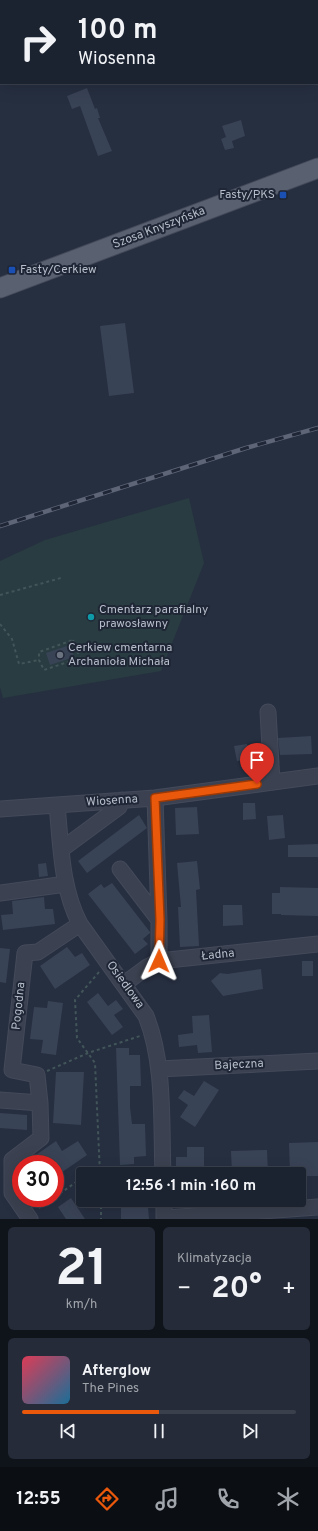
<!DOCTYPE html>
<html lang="pl">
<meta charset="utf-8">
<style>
:root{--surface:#1c2330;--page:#252b38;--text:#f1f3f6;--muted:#a0a4ab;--line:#3a404c;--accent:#ea580c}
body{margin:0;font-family:Overpass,sans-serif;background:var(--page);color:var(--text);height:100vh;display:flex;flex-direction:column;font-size:15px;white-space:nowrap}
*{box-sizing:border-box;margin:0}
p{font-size:13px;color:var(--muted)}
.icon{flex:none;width:22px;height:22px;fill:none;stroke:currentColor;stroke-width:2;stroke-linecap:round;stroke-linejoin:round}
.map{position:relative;height:1219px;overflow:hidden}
.drawer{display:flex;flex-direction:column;gap:8px;padding:8px;background:#0f131a;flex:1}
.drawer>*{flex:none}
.banner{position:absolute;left:0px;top:0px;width:318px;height:84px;box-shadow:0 4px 16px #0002,0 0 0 1px var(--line);background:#1c2330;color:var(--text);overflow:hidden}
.speed{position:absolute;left:12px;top:1155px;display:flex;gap:8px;font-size:20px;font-weight:700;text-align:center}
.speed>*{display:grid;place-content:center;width:52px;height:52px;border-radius:50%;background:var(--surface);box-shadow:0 4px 16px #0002,0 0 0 1px var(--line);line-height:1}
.speed .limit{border:6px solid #d22;background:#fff;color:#111}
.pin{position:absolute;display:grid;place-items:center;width:34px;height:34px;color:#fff;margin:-41px -17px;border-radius:50% 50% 50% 0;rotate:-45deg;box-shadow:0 0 4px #0007}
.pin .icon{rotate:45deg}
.me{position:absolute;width:44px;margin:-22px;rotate:1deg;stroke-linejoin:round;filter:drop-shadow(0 0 3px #0008)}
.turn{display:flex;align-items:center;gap:14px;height:84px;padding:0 12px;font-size:18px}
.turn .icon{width:52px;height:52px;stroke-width:2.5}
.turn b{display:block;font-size:28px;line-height:34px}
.big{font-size:30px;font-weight:700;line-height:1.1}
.drawer .tile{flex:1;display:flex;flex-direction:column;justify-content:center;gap:6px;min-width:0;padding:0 14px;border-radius:6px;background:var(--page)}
.drawer .dial{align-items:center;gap:0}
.dial b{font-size:52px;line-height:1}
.song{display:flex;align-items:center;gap:12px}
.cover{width:48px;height:48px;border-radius:6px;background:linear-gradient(135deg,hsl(350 70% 55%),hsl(200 70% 35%))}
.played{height:4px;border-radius:2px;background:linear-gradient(90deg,var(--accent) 50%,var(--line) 50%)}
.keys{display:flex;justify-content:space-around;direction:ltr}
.heat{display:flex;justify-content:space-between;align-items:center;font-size:22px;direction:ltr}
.drawer .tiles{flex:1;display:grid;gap:8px;grid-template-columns:1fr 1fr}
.tile:last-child{grid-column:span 2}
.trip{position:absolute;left:76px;top:1167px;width:230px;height:40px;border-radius:4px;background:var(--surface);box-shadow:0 4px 16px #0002,0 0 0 1px var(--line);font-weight:700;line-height:40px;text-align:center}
.tabs{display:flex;height:64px;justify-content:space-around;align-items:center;background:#0b0e13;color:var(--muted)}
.tabs .icon{width:28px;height:28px}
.tabs .current{color:var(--accent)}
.tabs b{font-size:18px;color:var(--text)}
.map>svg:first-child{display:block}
.green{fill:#293c41}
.building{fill:#394356}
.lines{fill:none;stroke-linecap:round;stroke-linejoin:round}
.minor-casing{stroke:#444a59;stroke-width:17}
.major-casing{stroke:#444a59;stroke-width:21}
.path{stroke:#425559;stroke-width:2;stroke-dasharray:3 3;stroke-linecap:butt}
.minor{stroke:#3b4150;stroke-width:15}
.major{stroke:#596070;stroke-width:19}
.rail-casing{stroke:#5d6577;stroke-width:4.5}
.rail{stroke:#1f2635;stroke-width:3;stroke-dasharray:9;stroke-linecap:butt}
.route-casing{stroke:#983908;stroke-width:10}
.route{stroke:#ea580c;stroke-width:7}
.transit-dot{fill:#1a4fb4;stroke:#1f2635;stroke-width:1.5}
.culture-dot{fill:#0f9aa8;stroke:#1f2635;stroke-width:1.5}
.worship-dot{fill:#6b7280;stroke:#1f2635;stroke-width:1.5}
.labels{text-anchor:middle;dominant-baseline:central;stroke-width:4;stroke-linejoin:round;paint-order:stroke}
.poi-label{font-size:12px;fill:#b7bdca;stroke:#1f2635;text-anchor:start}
.street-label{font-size:12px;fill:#b7bdca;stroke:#1f2635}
</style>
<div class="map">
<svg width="318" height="1219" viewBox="0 0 318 1219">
<rect width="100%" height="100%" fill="#262f40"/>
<path class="green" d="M189 498 204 563 161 671 3 698 0 687V561L45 540Z"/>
<path class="building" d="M87 88 95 109 97 108 100 118H98L112 151 98 156 80 106 72 109 67 96Z
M241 120 245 136 232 141 234 148 225 150 221 139 226 137 222 126Z
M125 323 134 393 109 396 100 326Z
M70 645 74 657 50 665 46 653Z
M311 736 312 754 280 755 278 738Z
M247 744 250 759 237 761 234 746Z
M243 803H255L256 819 243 820Z
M197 807 199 834 176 835 175 808Z
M139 815 147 828 87 873 78 861Z
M283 815 285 838 269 840 267 816Z
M318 844V857H288V845Z
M197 861 200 889 196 890 199 946 180 947 178 907H181L177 863Z
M46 863 48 876 39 877 38 864Z
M112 883 150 932V933L143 939 148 944 135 954 88 894 101 884 104 888Z
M280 887 318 888V916L281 915V914H272V893H280Z
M44 897 45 909H53L55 924 3 930 1 915 13 914 12 901Z
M223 905H242L243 925 223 926Z
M67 947 75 957 82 953 90 965 55 989 40 966Z
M0 948 10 949 6 983 0 982Z
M302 961H313V976H302Z
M261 969 263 989 223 996 211 981 220 973 227 974Z
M98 993 108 1006 116 1000 123 1009 114 1015 123 1027 112 1035 87 1002Z
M48 1001 63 1003 56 1055 41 1053 43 1040 30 1039 34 1007 47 1008Z
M209 1015 212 1052 198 1053 197 1045 179 1047 178 1035 193 1033 192 1016Z
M116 1048H129V1055H140L141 1086H130V1107L132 1124H145L146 1156 134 1157V1164L120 1165Z
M56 1072H84L81 1125 53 1123Z
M204 1081 219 1090 195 1127 180 1117 188 1105 178 1098 184 1090 194 1096Z
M0 1113 27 1115V1130L0 1128Z
M56 1141 62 1151 78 1141 87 1155 55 1177V1164H23Z
M318 1142V1176H299V1174H290L289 1143Z
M187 1147H204V1174H176V1157H187Z
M267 1150 268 1174H232L231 1151Z
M71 1198 85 1219H66L58 1207Z
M121 1200H135L136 1207H148L149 1219H121Z"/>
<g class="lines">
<defs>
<path id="minor" d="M50 1 52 0
M317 3H318
M0 23 1 22
M268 712 272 782
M155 798 159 920V961
M57 805C61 845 61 888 80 924L146 1016C165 1063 161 1123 163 1174
M0 809 155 798 318 776
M62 849 119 807 122 800
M120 869 159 920
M0 893 66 884
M124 984 147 967 159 961 318 944
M159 1069 318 1061
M0 1100 40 1103 41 1138 12 1160V1193L30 1219
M40 1103 37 1075 12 1070 25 953 38 952 80 924
M164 1200V1219
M165 1218 318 1207"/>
<path id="major" d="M0 288 318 168"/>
</defs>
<use href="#minor" class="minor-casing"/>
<use href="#major" class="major-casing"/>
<path class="path" d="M0 595 61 578
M0 624 12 639 19 664 39 660
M73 640 80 658 44 670 39 660V652Z
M99 972 75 1000 77 1038 95 1063 100 1174
M47 1071 88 1053 140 1036
M55 1197 79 1180H83
M101 1200V1219
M39 1208 53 1198"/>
<use href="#minor" class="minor"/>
<use href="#major" class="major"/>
<defs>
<path id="rail" d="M0 526 246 448 318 428"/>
</defs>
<use href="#rail" class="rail-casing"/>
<use href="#rail" class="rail"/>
</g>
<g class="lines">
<defs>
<path id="route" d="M159 961 160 920 155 798 257 784"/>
</defs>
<use href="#route" class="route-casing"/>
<use href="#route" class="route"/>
</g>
<g class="transit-dot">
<rect x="279" y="191" width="8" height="8" rx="2"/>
<rect x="8" y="266" width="8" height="8" rx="2"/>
</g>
<circle class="culture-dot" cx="91" cy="617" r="4"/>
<circle class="worship-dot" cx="60" cy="655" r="4"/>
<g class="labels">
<g class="poi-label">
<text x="275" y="195" text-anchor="end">Fasty/PKS</text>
<text x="20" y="270">Fasty/Cerkiew</text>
<text x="99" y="610">Cmentarz parafialny<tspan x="99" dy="14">prawosławny</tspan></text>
<text x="68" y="648">Cerkiew cmentarna<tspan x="68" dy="14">Archanioła Michała</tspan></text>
</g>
<g class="street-label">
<text transform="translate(159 228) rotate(-21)">Szosa Knyszyńska</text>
<text transform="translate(112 801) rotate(-4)">Wiosenna</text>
<text transform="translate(218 955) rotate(-6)">Ładna</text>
<text transform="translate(125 985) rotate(54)">Osiedlowa</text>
<text transform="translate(19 1006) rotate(-84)">Pogodna</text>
<text transform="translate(239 1065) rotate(-3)">Bajeczna</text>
</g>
</g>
</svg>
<div class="speed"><div class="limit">30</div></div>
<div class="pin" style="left:257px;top:784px;background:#d93025"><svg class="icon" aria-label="arrive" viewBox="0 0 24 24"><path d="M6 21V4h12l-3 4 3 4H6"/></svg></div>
<svg class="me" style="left:159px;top:961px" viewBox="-20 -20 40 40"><path d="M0-17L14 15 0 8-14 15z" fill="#ea580c" stroke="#fff" stroke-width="4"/></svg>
<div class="trip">12:56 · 1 min · 160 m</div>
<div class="banner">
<div class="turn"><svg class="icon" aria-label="right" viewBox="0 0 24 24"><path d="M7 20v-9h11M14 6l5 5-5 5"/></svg><div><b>100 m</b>Wiosenna</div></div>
</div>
</div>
<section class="drawer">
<div class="tiles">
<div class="tile dial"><b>21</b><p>km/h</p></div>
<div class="tile"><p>Klimatyzacja</p>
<div class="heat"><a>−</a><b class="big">20°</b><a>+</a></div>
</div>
<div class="tile">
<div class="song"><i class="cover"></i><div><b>Afterglow</b><p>The Pines</p></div></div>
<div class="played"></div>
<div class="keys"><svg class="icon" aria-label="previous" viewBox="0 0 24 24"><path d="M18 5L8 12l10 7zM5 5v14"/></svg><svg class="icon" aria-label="pause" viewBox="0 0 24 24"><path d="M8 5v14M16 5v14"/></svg><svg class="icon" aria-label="next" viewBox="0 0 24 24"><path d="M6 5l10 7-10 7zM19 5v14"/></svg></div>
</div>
</div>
</section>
<nav class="tabs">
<b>12:55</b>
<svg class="icon current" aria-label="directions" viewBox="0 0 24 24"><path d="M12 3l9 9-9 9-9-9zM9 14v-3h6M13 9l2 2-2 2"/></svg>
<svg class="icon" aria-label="music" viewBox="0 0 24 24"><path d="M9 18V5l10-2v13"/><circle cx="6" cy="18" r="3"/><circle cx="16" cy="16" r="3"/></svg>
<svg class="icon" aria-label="phone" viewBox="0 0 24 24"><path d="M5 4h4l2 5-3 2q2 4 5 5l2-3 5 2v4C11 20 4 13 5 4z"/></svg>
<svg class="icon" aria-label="climate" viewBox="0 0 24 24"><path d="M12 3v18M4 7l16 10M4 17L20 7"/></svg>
</nav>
